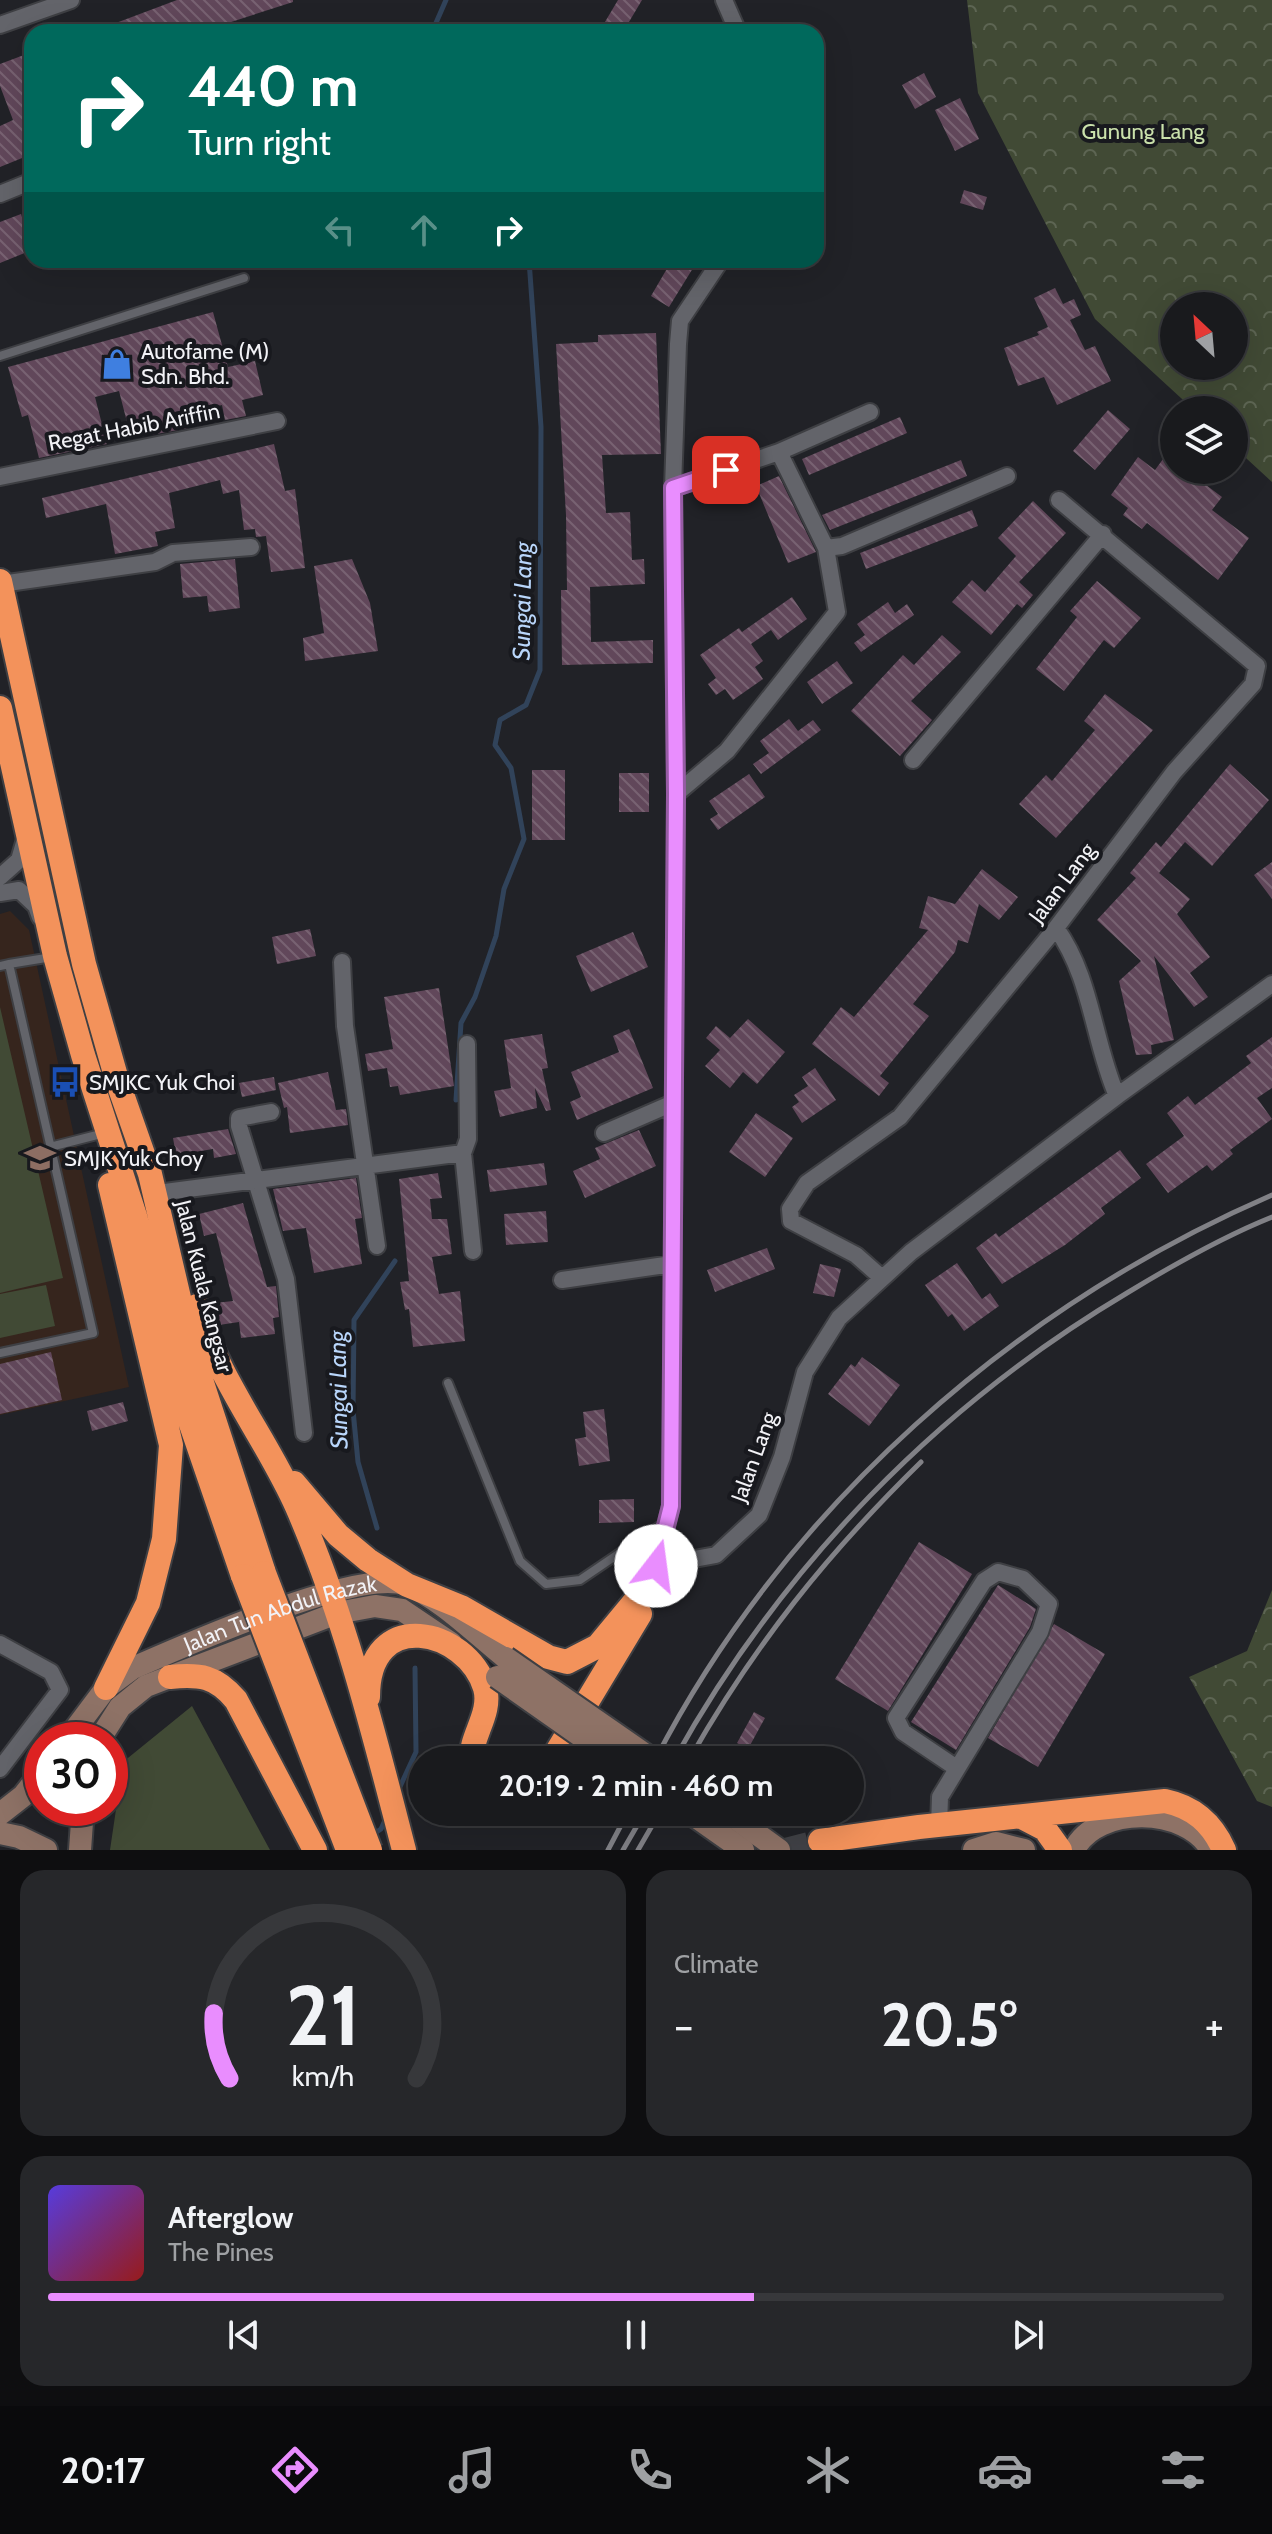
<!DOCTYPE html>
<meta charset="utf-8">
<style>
:root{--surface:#191a1d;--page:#26272a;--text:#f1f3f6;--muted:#9fa1a4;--line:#37383b;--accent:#e98dfe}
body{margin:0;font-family:Cabin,sans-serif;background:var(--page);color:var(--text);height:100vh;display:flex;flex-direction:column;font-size:30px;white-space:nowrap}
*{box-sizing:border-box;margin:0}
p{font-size:26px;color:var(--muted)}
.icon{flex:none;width:44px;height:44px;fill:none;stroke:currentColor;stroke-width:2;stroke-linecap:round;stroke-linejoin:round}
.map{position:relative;height:1850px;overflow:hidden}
.drawer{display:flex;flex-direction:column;gap:20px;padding:20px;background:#0e0e10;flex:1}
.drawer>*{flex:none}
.hud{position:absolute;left:24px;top:24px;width:800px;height:244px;border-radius:24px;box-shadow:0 8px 32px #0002,0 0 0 2px var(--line);background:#00695c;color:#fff;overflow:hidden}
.needle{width:52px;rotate:334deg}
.tools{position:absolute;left:1160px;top:292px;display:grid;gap:16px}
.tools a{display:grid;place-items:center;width:88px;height:88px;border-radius:50%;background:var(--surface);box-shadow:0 8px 32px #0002,0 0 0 2px var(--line);font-size:40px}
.speed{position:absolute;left:24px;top:1722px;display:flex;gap:16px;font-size:40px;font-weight:700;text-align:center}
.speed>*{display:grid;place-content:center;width:104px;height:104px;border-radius:50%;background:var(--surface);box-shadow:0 8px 32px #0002,0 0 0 2px var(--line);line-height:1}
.speed .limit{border:12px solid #d22;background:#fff;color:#111}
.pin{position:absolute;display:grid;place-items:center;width:68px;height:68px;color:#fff;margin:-34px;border-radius:16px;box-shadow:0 4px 12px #0006}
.me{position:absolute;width:88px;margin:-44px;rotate:15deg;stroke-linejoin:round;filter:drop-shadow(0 0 6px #0008)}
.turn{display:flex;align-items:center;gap:28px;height:168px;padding:0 32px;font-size:36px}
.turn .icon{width:104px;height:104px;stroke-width:2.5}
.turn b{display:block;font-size:56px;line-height:68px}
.lanes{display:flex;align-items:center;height:76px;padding:0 32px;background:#0003;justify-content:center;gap:40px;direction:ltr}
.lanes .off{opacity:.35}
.big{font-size:60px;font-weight:700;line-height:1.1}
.drawer .widget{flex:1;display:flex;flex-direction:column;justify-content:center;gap:12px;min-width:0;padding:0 28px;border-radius:24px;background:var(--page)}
.drawer .dial{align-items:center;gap:0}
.dial svg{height:208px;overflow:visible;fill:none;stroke:var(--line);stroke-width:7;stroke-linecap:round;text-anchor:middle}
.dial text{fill:var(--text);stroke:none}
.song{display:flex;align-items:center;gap:24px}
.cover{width:96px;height:96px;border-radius:12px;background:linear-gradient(135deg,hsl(250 70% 55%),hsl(0 70% 35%))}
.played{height:8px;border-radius:4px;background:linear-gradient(90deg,var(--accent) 60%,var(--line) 60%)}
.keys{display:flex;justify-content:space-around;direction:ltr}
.heat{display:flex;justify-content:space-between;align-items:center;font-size:44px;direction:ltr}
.drawer .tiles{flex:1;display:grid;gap:20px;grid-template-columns:1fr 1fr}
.widget:last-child{grid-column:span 2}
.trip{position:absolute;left:408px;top:1746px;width:456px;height:80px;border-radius:40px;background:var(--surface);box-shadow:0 8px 32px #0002,0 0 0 2px var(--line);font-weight:700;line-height:80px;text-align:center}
.menu{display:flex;height:128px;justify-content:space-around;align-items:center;background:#0a0a0c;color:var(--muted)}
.menu .icon{width:56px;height:56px}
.menu .selected{color:var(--accent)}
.menu b{font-size:36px;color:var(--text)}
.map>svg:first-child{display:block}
.education{fill:#36251d}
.green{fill:#414a35}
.forest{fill:url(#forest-crowns);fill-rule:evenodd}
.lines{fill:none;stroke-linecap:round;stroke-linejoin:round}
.stream{stroke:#31435a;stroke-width:5}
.building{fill:url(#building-back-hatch)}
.highway-tunnel{stroke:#404146;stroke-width:24;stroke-dasharray:24 12;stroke-linecap:butt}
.lane-casing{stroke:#3e3f43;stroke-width:12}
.street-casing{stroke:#3e3f43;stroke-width:20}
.secondary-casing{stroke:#3e3f43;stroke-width:26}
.highway-casing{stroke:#3e3f43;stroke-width:28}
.lane{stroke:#63646a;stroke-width:8}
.street{stroke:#63646a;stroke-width:16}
.secondary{stroke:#8e7266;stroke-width:22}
.highway{stroke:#f3925b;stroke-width:24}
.rail{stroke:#818186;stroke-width:5}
.secondary-bridge-casing{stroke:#3e3f43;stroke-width:26;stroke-linecap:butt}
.highway-bridge-casing{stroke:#3e3f43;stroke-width:28;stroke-linecap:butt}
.secondary-bridge{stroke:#8e7266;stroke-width:22}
.highway-bridge{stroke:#f3925b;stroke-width:24}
.route-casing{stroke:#975ca5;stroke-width:20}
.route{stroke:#e98dfe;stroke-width:14}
.labels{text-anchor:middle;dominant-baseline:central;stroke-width:8;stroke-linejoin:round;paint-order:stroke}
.park-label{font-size:22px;fill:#cae1ab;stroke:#18191e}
.poi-label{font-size:22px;fill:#f2f2f6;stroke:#18191e;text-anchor:start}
.street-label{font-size:22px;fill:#f2f2f6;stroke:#18191e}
.water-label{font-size:24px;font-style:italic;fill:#b9d6fb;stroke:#18191e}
</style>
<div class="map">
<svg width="1272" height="1850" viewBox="0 0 1272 1850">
<defs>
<pattern id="forest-crowns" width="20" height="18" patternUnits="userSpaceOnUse" patternTransform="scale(2)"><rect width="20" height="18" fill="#414a35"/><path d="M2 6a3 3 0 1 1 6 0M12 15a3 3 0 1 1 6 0" fill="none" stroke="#5d6553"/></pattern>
<pattern id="building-back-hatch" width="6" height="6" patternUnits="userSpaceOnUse" patternTransform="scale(2)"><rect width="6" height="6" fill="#61475a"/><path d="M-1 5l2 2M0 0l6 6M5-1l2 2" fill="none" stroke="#786272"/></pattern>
</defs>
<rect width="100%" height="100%" fill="#212227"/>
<path class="education" d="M10 911 29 930 129 1387 0 1415V914Z"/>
<path class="green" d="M0 1007 63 1278 0 1293Z
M46 1285 55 1326 0 1338V1294Z
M192 1706 270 1850H110L123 1762Z"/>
<path class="forest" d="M967 0H1272V482L1234 447V410H1194L1095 319 978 93ZM1174 306H1234V366H1174Z
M1272 1590V1807L1257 1801 1189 1677 1247 1651Z"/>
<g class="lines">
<path class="stream" d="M432 32 446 0
M456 1100 461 1023 475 997 496 936 504 889 524 839 511 768 495 745 500 720 526 705 540 670 541 427 529 260
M377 1528 358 1462 353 1410 354 1320 395 1261
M398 1791 416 1752 415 1668
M372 1835 381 1829 386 1818"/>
</g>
<path class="building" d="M177 0H293V2L200 32H92Z
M618 0H642L623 32H599Z
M32 52V154L0 167V126L13 120 0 86V64Z
M924 73 936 97 915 109 902 85Z
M960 98 979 139 955 151 935 110Z
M964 190 987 197 983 210 960 203Z
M21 214 32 250 0 263V222Z
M672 260H698L669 307 651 296Z
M1055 288 1063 304 1074 299 1081 315 1070 320 1085 350 1095 346 1111 381 1057 405 1044 377 1018 386 1004 348 1039 335 1037 332 1048 327 1034 298Z
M213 312 228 367 255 361 263 395 242 400 246 416 225 420 222 405 186 414 189 428 151 435 147 421 128 426 119 391 95 397 107 444 39 458 28 415 22 417 8 367Z
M656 333 661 454 602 455 606 513 630 512 632 560 644 559 645 584 590 587 591 642 653 640V663L562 665 561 590H567L566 515 556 344 598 342V335Z
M1108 410 1130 429 1095 470 1073 451Z
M900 417 907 433 809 475 802 459Z
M274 444 285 491 295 489 305 568 271 572 266 536 256 537 255 529 244 530 239 490 223 494 220 480 169 493 175 528 155 532 158 546 115 554 106 504 46 518 42 498Z
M1174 444V470H1186L1222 497 1212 510 1249 538 1218 580 1147 523 1142 529 1123 515 1128 508 1111 495 1138 457 1155 470Z
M961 460 967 476 830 530 822 515Z
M779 476 816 552 788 563 756 486Z
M1033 501 1066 533 1019 582 1033 595 1022 608 1017 604 991 635 952 602 972 580 985 592 1016 556 998 538Z
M972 510 978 526 866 569 860 553Z
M235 559 240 608 209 612 207 596 183 598 180 564Z
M352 559 370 603 378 651 305 661 303 638 324 633 314 566Z
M1097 581 1141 618 1114 648 1104 640 1064 691 1036 669 1077 617 1070 611Z
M792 597 807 619 778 640 771 630 751 644 763 661 755 667 763 679 733 700 725 689 716 695 708 684 716 678 700 655 739 628 742 632Z
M888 602 895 613 907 604 914 615 861 652 854 643 865 635 857 624Z
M942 635 961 652 911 701 932 720 900 756 851 711 903 655 914 665Z
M837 661 853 683 822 704 807 682Z
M1105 694 1153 730 1056 838 1019 804 1046 775 1052 781 1095 730 1084 721Z
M789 719 798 731 813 720 821 730 761 774 753 764 769 753 760 741Z
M1230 764 1269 800 1212 866 1185 842 1159 873 1190 899 1177 914 1210 957 1190 973 1208 997 1194 1007 1154 956 1174 1040 1151 1045 1152 1054 1136 1055 1119 981 1141 961 1097 920 1136 878 1130 873 1156 842 1161 847Z
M532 770H565V840H532Z
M619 773H649V812H619Z
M749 774 765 797 718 830 710 819 718 814 709 801Z
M1272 862V899L1254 875Z
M982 869 1018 897 999 920 979 904 968 943 958 940 955 952 913 1004 929 1016 880 1076 889 1083 879 1096 812 1044 841 1007 854 1017 928 930 919 928 928 896 955 904Z
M310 929 316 956 277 964 272 937Z
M633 932 648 967 591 992 576 956Z
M439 988 454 1086 400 1095 398 1086 390 1087 387 1068 368 1071 365 1054 393 1049 384 997Z
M748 1019 785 1052 757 1084 743 1072 730 1088 705 1066 720 1050 706 1038 716 1026 730 1038Z
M629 1029 653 1088 577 1120 570 1102 581 1097 571 1072 619 1052 613 1036Z
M542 1034 548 1068 542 1069 551 1110 546 1111 535 1088 537 1108 500 1117 494 1091 511 1088 504 1040Z
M1272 1037V1088L1257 1098 1272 1119 1230 1150 1233 1154 1212 1171 1207 1165 1168 1193 1146 1164 1184 1136 1167 1113 1188 1096 1195 1105 1251 1063 1246 1056Z
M815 1068 836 1100 802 1123 792 1107 799 1102 794 1095 808 1086 802 1077Z
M328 1072 336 1110 346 1109 348 1125 290 1133 287 1107 284 1108 278 1083Z
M274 1077 276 1090 242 1097 239 1083Z
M756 1113 793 1138 765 1177 729 1152Z
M228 1129 236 1154 214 1158 213 1149 176 1155 173 1138Z
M639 1130 656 1166 585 1198 573 1171 600 1159 595 1148Z
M1120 1150 1141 1178 1101 1208 1105 1214 1065 1245 1002 1284 976 1248 996 1233 999 1237Z
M544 1163 547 1185 490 1192 487 1170Z
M438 1173 442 1198 430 1199 432 1219H447L452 1254 432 1257 439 1294 460 1291 465 1341 413 1347 409 1309 405 1310 400 1282 409 1281 399 1179Z
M356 1178 362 1218 355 1219 362 1264 314 1273 306 1228 283 1231 273 1189Z
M243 1203 267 1287 276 1286 279 1317 273 1318 275 1334 241 1338 239 1322 219 1325 215 1303 233 1301 216 1233 204 1236 199 1214Z
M546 1211 548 1242 506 1245 504 1214Z
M767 1248 775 1269 715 1292 707 1270Z
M957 1263 982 1299 990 1293 999 1306 964 1331 952 1314 948 1317 925 1285Z
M820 1264 841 1269 834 1297 813 1293Z
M51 1352 62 1400 0 1414V1364Z
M862 1357 900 1385 869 1426 828 1394 851 1364 855 1367Z
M123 1402 128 1421 92 1431 87 1411Z
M604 1409 610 1461 579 1466 575 1439 586 1437 583 1412Z
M634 1499V1522L599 1523V1500Z
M919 1542 972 1574 888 1711 835 1679Z
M998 1585 1036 1609 1030 1627 956 1750 911 1722Z
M1054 1624 1105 1654 1038 1767 988 1738Z
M754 1712 765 1718 748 1749 737 1743Z"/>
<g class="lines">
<path class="highway-tunnel" d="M785 1850 820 1841"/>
<defs>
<path id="lane" d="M0 356 244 278
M9 964 52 957
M0 966 9 964 93 1333 0 1353
M50 1147 97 1135
M448 1383 520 1561 546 1584 580 1580 664 1523"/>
<path id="street" d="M724 0 738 32
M0 25 71 0
M0 194 32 181
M0 477 277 421
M673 488 779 452 870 412
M826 548 842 546 1007 476
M1 584 155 562 173 553 251 547
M913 760 1103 534
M676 794 727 751 837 612 826 548 779 452
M0 877 19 860 26 836
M0 893 19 890 36 906 40 917
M1056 928C1092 978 1093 1041 1117 1096
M342 962 345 1026 377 1246
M271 1112 239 1118V1126L286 1279 304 1433
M604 1133 673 1103
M463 1153 473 1251
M165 1192 463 1153 468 1139 467 1044
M882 1278 856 1255 791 1221 790 1209 807 1183 900 1117 1056 928 1174 772 1253 684 1257 666 1059 500
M562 1280 672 1264
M656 1566 716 1555 759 1515 782 1457 805 1372 839 1318 911 1252 1117 1096 1272 984
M651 1582 671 1506 676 794 673 488 678 344 680 321 721 260
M0 1644 51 1672 60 1690 0 1769
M939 1826 940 1797 1040 1632 1049 1604 1023 1579 998 1572 984 1581 896 1718 903 1732 955 1767"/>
<g id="secondary">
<path id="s1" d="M67 1740 106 1688 133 1668C183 1646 361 1567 407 1585 439 1597 478 1636 506 1658"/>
<path d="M99 1740 120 1707 146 1686 337 1613 375 1606 402 1610 451 1643"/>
<path d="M689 1812 743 1850"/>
<path d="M727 1812 779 1850"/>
<path d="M0 1814 23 1796 42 1772"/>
<path d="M0 1833 19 1837 46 1850"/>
<path d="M80 1850 83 1808"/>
<path d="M974 1850 996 1843 1024 1850"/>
<path d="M1074 1850C1097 1804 1187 1806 1211 1850"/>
</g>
<path id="highway" d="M0 581 84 964 117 1080 150 1174 191 1349 264 1573
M0 708 55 956 83 1055 135 1216 182 1398 243 1576
M197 1306C217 1379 267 1439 297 1507 345 1617 374 1734 404 1850
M294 1483 338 1535 368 1560 407 1585 461 1607 548 1657 567 1662 598 1646 651 1582
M170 1677C200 1674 216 1676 236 1700L315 1850
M106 1688 148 1603 164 1539 171 1445 110 1185
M368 1697C368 1605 467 1629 485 1688 492 1713 471 1735 471 1760
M552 1760 640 1614
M1022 1817 1045 1829 1060 1850
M820 1841 919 1827 1165 1801C1194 1807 1212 1823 1224 1850"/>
</defs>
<use href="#lane" class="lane-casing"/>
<use href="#street" class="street-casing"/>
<use href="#secondary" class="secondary-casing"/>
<use href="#highway" class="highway-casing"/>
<use href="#lane" class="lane"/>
<use href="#street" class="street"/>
<use href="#secondary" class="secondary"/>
<use href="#highway" class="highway"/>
<path class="rail" d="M655 1760C786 1507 1012 1308 1272 1195
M674 1760C782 1566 937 1406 1127 1293 1173 1265 1222 1237 1272 1217
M689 1760C755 1644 826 1555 921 1462
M608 1850 628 1812
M623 1850 645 1812
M638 1850 660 1812"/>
<defs>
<path id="secondary-bridge" d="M506 1658 653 1760
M497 1677 615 1760"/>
<path id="highway-bridge" d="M264 1573 370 1850
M243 1576 348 1850"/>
</defs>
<use href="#secondary-bridge" class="secondary-bridge-casing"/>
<use href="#highway-bridge" class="highway-bridge-casing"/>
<use href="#secondary-bridge" class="secondary-bridge"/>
<use href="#highway-bridge" class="highway-bridge"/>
</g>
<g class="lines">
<defs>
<path id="route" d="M656 1566 671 1506 676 794 673 488 726 470"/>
</defs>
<use href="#route" class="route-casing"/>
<use href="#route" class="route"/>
</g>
<defs>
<symbol id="shop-bare" viewBox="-9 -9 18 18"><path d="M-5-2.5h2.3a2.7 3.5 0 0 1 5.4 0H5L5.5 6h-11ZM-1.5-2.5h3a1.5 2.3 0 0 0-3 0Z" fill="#3f7fe0" stroke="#18191e" stroke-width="2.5" paint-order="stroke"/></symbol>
<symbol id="bus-bare" viewBox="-9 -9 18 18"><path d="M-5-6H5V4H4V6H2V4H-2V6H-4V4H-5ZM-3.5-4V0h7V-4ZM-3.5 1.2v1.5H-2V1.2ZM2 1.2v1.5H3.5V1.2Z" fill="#1a4fb4" stroke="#18191e" stroke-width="2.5" paint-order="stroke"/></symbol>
<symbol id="school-bare" viewBox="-9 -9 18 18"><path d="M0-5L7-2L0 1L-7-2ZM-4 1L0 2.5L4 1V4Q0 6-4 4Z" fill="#8d6e63" stroke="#18191e" stroke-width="2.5" paint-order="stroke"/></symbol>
</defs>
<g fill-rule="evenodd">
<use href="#shop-bare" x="95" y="342" width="44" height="44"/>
<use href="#bus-bare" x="43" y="1060" width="44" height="44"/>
<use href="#school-bare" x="18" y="1136" width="44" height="44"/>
</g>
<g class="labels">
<g class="park-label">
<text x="1143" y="131">Gunung Lang</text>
</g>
<g class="poi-label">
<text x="141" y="351">Autofame (M)<tspan x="141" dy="25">Sdn. Bhd.</tspan></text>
<text x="89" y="1082">SMJKC Yuk Choi</text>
<text x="64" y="1158">SMJK Yuk Choy</text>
</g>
<g class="street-label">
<text transform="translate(134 427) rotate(-11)">Regat Habib Ariffin</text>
<text transform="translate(1062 883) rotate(-53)">Jalan Lang</text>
<text transform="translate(204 1286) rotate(76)">Jalan Kuala Kangsar</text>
<text transform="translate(754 1457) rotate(-70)">Jalan Lang</text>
<text stroke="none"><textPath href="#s1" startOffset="256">Jalan Tun Abdul Razak</textPath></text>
</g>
<g class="water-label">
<text transform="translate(522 601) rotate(-89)">Sungai Lang</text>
<text transform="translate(338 1390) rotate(-91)">Sungai Lang</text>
</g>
</g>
</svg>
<div class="tools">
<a><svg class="needle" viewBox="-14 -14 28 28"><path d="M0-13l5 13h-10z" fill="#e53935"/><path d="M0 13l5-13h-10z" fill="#9fa1a4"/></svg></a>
<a><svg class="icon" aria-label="layers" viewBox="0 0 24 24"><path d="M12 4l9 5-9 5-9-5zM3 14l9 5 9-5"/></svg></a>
</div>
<div class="speed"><div class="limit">30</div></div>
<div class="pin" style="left:726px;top:470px;background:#d93025"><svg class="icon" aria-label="arrive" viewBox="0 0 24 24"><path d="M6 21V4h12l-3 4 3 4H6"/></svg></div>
<svg class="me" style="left:656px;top:1566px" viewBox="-20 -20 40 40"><circle r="19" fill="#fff"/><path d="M0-13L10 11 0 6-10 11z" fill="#e98dfe"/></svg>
<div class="trip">20:19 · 2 min · 460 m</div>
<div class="hud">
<div class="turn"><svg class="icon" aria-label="right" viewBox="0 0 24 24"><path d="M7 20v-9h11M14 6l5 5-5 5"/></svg><div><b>440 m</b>Turn right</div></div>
<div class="lanes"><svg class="icon off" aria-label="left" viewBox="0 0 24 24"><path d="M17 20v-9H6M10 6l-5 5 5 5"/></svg><svg class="icon off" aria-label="ahead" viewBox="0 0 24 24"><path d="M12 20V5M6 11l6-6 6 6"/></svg><svg class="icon" aria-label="right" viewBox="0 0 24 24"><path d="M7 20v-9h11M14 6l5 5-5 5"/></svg></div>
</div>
</div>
<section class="drawer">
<div class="tiles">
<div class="widget dial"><svg viewBox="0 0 100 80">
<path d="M14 69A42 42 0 1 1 86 69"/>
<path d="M14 69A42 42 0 0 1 8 44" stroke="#e98dfe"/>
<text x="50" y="56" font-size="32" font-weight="700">21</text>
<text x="50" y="72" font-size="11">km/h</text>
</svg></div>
<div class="widget"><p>Climate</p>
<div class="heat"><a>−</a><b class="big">20.5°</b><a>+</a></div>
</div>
<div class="widget">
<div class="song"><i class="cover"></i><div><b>Afterglow</b><p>The Pines</p></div></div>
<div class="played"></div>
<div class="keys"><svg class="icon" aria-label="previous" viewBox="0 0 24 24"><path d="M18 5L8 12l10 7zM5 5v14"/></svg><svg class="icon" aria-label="pause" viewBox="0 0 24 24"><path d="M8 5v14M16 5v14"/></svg><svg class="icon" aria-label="next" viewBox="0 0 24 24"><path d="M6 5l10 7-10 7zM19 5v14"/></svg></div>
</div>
</div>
</section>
<nav class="menu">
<b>20:17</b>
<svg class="icon selected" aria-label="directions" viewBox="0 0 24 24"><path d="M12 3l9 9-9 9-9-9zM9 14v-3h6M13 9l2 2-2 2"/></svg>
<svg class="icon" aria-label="music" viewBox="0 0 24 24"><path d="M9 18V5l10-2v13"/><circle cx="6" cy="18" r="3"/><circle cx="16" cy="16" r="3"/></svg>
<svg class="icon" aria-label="phone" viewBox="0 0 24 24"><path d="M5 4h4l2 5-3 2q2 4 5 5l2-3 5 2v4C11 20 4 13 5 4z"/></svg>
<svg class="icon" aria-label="climate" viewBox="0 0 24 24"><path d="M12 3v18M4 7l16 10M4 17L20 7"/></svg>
<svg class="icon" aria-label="car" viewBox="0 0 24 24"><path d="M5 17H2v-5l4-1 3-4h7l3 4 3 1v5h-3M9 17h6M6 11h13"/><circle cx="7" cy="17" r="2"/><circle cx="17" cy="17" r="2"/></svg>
<svg class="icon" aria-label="filters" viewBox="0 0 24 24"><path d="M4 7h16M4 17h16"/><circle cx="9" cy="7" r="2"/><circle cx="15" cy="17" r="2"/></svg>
</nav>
